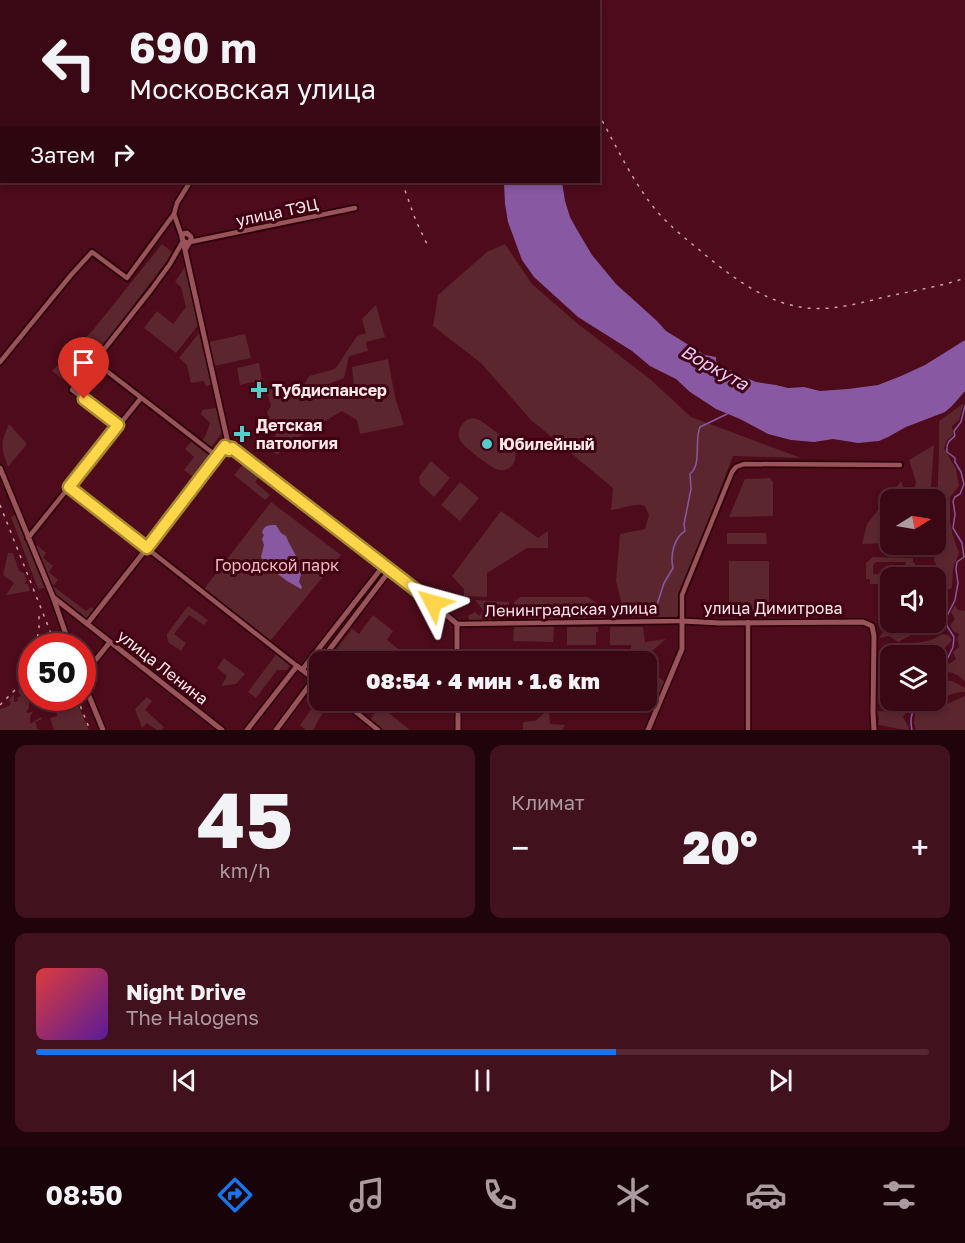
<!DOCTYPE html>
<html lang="ru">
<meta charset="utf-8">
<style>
:root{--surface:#3a0814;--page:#41111d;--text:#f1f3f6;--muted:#ab9aa0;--line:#542934;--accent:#1a73e8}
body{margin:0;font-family:"Golos Text",sans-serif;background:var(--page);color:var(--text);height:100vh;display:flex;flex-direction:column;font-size:22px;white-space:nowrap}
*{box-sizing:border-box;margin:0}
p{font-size:20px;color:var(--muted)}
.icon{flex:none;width:33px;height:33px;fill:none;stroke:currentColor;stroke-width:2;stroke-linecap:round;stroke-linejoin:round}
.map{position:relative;height:730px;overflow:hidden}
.sheet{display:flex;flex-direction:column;gap:15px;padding:15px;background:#20040b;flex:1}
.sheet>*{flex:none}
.hud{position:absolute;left:0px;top:0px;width:600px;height:183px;box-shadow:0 3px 9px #0003,0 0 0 2px var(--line);background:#3a0814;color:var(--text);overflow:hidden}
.needle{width:39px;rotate:79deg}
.buttons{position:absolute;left:880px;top:489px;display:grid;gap:12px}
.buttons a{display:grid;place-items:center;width:66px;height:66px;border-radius:12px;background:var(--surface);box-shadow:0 3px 9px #0003,0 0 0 2px var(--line);font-size:30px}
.speed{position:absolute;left:18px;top:633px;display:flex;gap:12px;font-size:30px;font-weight:700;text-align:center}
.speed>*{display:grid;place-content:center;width:78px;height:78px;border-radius:50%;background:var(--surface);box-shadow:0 3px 9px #0003,0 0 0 2px var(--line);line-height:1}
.speed .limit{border:9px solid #d22;background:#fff;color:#111}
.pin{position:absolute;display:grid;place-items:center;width:51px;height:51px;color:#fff;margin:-62px -26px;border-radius:50% 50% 50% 0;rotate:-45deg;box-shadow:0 0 6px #0007}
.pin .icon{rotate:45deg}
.me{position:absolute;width:66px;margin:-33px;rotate:309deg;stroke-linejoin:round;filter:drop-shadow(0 0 4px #0008)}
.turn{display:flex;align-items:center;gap:21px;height:126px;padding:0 30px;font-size:27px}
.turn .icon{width:78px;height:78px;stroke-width:2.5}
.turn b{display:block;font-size:42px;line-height:51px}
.then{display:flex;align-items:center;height:57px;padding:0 30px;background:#0003;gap:12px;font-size:22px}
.big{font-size:45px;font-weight:800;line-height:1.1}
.sheet .widget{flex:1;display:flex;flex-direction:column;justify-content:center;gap:9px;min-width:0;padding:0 21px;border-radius:12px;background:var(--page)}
.sheet .dial{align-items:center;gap:0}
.dial b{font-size:78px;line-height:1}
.song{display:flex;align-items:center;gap:18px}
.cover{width:72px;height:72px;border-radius:9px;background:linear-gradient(135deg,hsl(0 70% 55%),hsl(270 70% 35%))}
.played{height:6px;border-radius:3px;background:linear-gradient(90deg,var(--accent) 65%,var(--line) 65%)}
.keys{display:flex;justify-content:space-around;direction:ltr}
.heat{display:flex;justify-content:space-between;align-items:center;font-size:33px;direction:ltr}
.sheet .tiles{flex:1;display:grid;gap:15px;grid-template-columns:1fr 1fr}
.widget:last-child{grid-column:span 2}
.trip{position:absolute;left:309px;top:651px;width:348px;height:60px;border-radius:12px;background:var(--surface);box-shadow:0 3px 9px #0003,0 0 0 2px var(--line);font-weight:800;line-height:60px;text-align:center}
.menu{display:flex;height:96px;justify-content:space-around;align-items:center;background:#170308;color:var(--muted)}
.menu .icon{width:42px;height:42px}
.menu .on{color:var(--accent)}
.menu b{font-size:27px;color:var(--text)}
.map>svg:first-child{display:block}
.green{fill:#5c262f}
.water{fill:#8858a2}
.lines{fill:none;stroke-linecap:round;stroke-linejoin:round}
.stream{stroke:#8858a2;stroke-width:1.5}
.tertiary-casing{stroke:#2b0008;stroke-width:8}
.secondary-casing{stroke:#2b0008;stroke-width:8}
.tertiary{stroke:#9a525b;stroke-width:4.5}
.secondary{stroke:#9a525b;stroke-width:5}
.rail{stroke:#c5a4a9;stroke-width:1.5;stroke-dasharray:3 6;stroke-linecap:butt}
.route-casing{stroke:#a68a30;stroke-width:15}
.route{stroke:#ffd54a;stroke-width:10}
.poi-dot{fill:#53cdca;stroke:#410012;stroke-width:2}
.labels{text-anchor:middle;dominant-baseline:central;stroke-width:6;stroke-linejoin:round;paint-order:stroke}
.street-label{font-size:16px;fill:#fae8e9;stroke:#410012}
.poi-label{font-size:16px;font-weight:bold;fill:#fae8e9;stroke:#410012;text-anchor:start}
.park-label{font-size:16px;fill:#efbbbf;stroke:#410012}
.water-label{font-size:18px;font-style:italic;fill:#e6cdf6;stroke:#410012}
</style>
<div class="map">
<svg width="965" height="730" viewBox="0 0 965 730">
<rect width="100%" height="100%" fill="#4d0b1b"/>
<path class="green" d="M162 244 173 253 72 386 52 371 93 330Z
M505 244 532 284 578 324 650 379 691 417 801 458 733 456 680 595V614L676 617H625L616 581 620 534 645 529 649 515 645 506C634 502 623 509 611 510L613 488 531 420 481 363 433 326 438 295 487 252Z
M185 267 199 324 176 353 144 328 157 311 173 324 186 307 181 287 175 282Z
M376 305 385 337 366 342 368 351 349 356 344 378 323 386 326 396 354 387 352 367 388 359 395 397 404 425 360 434 357 420 342 411 290 442 277 455 268 446 280 429 269 419 267 412 271 406 266 388 270 387 282 397 299 393 309 376 335 369 357 336 366 333 362 319Z
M199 333 212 384 206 386 204 381 191 383 187 365 179 358Z
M245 334 251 358 214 366 209 342Z
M259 363 262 380 240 385 237 368Z
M964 403 959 420 952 426 953 435 947 440 944 448 956 469 959 486 950 497V522L954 540 959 553 953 568 952 588 936 594V580L940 572 934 561 935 545 936 544C936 503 940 462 939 421Z
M216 408 222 433 210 449 201 442 206 435 210 423 201 414 202 410Z
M472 418C476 419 477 419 481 421 489 426 513 444 515 452 518 464 507 474 496 469 489 466 467 449 462 443 454 433 461 421 472 418Z
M9 424 27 444 8 467C1 447 0 444 9 424Z
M192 441 213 457 196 479 184 470 194 457 185 449Z
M934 445 930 499H912L916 482 909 460Z
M431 461 450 478 434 497 420 484 419 477Z
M245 462 261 475 255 482 270 495 265 500 234 475Z
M770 478 773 482V516L729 517 745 479Z
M901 481 907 499 891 500V543L862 544 867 524Z
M460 482 479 498 460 521 441 505Z
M271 502 341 555 270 641 204 589Z
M501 511 538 538 548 531V548H527L487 573V597L464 596V589L452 576Z
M15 515 45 588 38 589 11 517Z
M766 533 767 544H727V533Z
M37 545 46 553 43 558 53 566 49 572 58 580 53 586 86 611 91 607 95 609 87 619 57 596 35 548Z
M8 553H13L19 571 24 573 27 581 25 582V584H28L30 591 6 595 14 583 3 575Z
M873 557 913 558V563H915V577L891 578V580H889V575H906V562H876L873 565V574L886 575 887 580H884V584H870V579H866V563Z
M729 561H769V613H729Z
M947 595C947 610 937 610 945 627 934 634 923 632 911 635 907 637 902 640 898 642L889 636 879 638 887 626 891 623 936 622V600Z
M520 597H588L598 604 606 605 605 620 514 621V602Z
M475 600 509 602 508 620H469L468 616 475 612 479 616 484 611Z
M955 605 958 610 965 611V682C959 674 952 672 942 671L947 665 956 659 953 652 959 647 957 639 959 634 953 631 950 625 955 619 951 612Z
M188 606 208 620 204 625 189 615 174 634 186 643 181 651 168 642 167 634Z
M373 615 393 631 387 640 413 661H352L344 655 338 661H336L330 657 352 629 359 634Z
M514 625H554L553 642 513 641Z
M567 627H598V632H596V645H567Z
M610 627H643L645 642 666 639 650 653 647 662 631 661V645H610Z
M942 634 948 635 952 640 943 650 945 659 938 669 936 667V656C921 656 918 652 906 643 920 643 931 642 942 634Z
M277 653 291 664 287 670H277L256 698 248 692Z
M224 658 245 674 236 684 221 686 227 676 217 668Z
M647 663 654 673 665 682 654 706 647 697Z
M31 669 32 698H43L39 702H29V708L26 712 28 713 34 711 30 716V724L41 717 42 719 35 722 38 730H0V709L9 706 11 703 9 700 14 694V702H16L18 701 17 698 21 696 18 691Z
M942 673 944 680 952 681 965 688V692C956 691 945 697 936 700V681Z
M965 696V730H916L914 724 915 711 921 705 949 703Z
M147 697 152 701 145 710 164 727 161 730H157L147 723 142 728 135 709Z
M52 698H75L89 730H54L50 718 57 716 55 700Z
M319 698 320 700 322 701 327 705 313 730H306L300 725Z
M894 701H915L903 717 908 726 909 730C898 730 889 726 878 725L879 718 877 711 891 712 895 706Z
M549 709 550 724 565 725 562 730H523V722L535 721Z
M377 710H385L410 730H383L370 720Z"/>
<path class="water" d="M504 182H562L565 201 570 217 576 228 592 255 616 284 657 321 666 331 705 355 716 357V361L717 363 744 377 756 382 776 385 788 388 804 387 820 391 848 389 878 385 901 376 925 365 965 340V391L952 406 945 412 906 427 888 437 879 441 858 443 833 439 814 442 791 440 768 434 740 419 716 409 690 392 676 379 650 366 632 351 578 317 534 277 522 260 508 222 505 204Z
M276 525 281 533 286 536C290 548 300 557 299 570L301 574 299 582 302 587 301 589 287 581 263 563V560L261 557 264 545 262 539 264 535 262 533C264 525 268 525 276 525Z"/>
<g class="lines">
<path class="stream" d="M656 608 664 583 673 568C670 555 674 538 685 531L684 524 691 489 690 474C702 465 694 440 700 427L727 414
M936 676 945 664 953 647 954 637 947 626 946 621 947 616 955 600 958 583 956 569 957 562 964 557 962 543 953 528 955 514 953 501 955 497 960 494 964 484 961 472 955 462V458L947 452C946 443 949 441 955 436L954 431 961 422 965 406
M912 730C909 716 912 706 925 700"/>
<defs>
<path id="tertiary" d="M178 0 180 2
M174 214 182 237
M190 242 355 208
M0 362 71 275 92 252 127 278 174 214 177 203 190 182
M95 362 218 457
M119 425 72 390 151 290 170 264 183 241
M69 487 297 666
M28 538 141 398
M748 622V730
M457 624 682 621V595L732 472 736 467 744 464 900 465
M341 700 378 730"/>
<path id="secondary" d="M183 241 228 443
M185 250 191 240V237L187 233 183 234 182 238 183 241 188 243
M225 446a4 4 0 1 1 8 0a4 4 0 1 1-8 0Z
M232 448 425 597 457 624V662
M0 468 53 597 70 646
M53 597 222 730
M87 624 166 524 225 446
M320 662 390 570
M302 670 384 565
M309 675 320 662
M82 677 110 642
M82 679 103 730
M458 700V730
M247 730 297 666 314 679 276 730
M648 730 682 649V621L720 623 863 622 872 626 874 636 873 712 874 730"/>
</defs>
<use href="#tertiary" class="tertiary-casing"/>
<use href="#secondary" class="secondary-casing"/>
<use href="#tertiary" class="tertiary"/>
<use href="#secondary" class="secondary"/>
<path class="rail" d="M363 0 364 2
M68 2 69 0
M579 2V0
M598 113C615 144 630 176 651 204 664 221 681 235 697 248 729 275 765 304 808 308 837 311 866 301 894 295 917 290 942 286 965 278
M0 177 2 173
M402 182 416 221 427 244
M0 505 56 646
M36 646 39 628V611
M77 698 90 730
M0 705 20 685 32 662"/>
</g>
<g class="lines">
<defs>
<path id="route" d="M84 399 118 425 69 487 147 548 225 446 226 449 229 450 232 448 433 603"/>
</defs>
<use href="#route" class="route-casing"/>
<use href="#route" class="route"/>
</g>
<g class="poi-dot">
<path d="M256 381h6v6h6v6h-6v6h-6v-6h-6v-6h6z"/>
<path d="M239 425h6v6h6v6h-6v6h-6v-6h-6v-6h6z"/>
<circle cx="487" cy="444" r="6"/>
</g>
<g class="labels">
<g class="street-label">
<text transform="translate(277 212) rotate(-12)">улица ТЭЦ</text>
<text x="773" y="608">улица Димитрова</text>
<text transform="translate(571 609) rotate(-1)">Ленинградская улица</text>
<text transform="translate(163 667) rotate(38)">улица Ленина</text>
</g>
<g class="poi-label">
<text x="272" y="390">Тубдиспансер</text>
<text x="256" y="425">Детская<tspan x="256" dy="18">патология</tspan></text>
<text x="499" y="444">Юбилейный</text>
</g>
<g class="park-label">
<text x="277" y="565">Городской парк</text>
</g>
<g class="water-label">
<text transform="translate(715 367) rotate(29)">Воркута</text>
</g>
</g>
</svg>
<div class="buttons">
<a><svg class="needle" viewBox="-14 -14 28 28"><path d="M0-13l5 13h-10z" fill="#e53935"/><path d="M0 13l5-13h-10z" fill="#ab9aa0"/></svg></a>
<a><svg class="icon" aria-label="sound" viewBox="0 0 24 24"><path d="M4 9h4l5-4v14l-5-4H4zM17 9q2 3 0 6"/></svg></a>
<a><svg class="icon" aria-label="layers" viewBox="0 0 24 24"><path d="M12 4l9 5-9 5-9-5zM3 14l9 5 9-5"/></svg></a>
</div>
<div class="speed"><div class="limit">50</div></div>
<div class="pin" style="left:84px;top:399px;background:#d93025"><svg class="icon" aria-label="arrive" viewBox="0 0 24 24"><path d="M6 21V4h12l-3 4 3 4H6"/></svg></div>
<svg class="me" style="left:433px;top:603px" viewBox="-20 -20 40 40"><path d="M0-17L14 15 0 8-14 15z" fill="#ffd54a" stroke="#fff" stroke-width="4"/></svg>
<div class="trip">08:54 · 4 мин · 1.6 km</div>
<div class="hud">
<div class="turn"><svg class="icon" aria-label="left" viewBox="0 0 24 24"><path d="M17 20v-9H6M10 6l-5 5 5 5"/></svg><div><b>690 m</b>Московская улица</div></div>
<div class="then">Затем<svg class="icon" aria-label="right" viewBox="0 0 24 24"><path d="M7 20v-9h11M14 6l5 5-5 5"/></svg></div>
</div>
</div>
<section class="sheet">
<div class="tiles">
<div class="widget dial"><b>45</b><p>km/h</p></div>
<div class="widget"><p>Климат</p>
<div class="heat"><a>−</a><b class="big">20°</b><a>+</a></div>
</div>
<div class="widget">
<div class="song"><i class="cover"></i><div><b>Night Drive</b><p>The Halogens</p></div></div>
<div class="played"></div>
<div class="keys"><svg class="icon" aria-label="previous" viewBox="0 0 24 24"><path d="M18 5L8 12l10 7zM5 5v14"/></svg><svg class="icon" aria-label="pause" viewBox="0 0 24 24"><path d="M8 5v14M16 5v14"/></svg><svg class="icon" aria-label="next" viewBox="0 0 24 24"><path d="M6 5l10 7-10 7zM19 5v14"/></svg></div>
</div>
</div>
</section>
<nav class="menu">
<b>08:50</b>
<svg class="icon on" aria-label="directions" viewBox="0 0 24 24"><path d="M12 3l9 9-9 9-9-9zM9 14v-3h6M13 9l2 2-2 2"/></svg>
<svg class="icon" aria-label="music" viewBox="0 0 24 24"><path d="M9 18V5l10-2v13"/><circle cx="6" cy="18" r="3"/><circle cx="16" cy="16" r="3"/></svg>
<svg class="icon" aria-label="phone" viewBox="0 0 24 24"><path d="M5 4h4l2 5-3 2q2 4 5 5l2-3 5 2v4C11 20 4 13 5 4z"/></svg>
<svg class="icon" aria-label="climate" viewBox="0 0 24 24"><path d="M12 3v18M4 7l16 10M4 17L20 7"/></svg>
<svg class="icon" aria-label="car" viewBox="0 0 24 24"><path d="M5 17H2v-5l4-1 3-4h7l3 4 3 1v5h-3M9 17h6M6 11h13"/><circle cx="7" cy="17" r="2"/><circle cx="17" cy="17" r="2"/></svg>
<svg class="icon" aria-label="filters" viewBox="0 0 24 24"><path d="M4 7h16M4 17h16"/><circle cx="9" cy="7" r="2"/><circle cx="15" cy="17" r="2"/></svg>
</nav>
